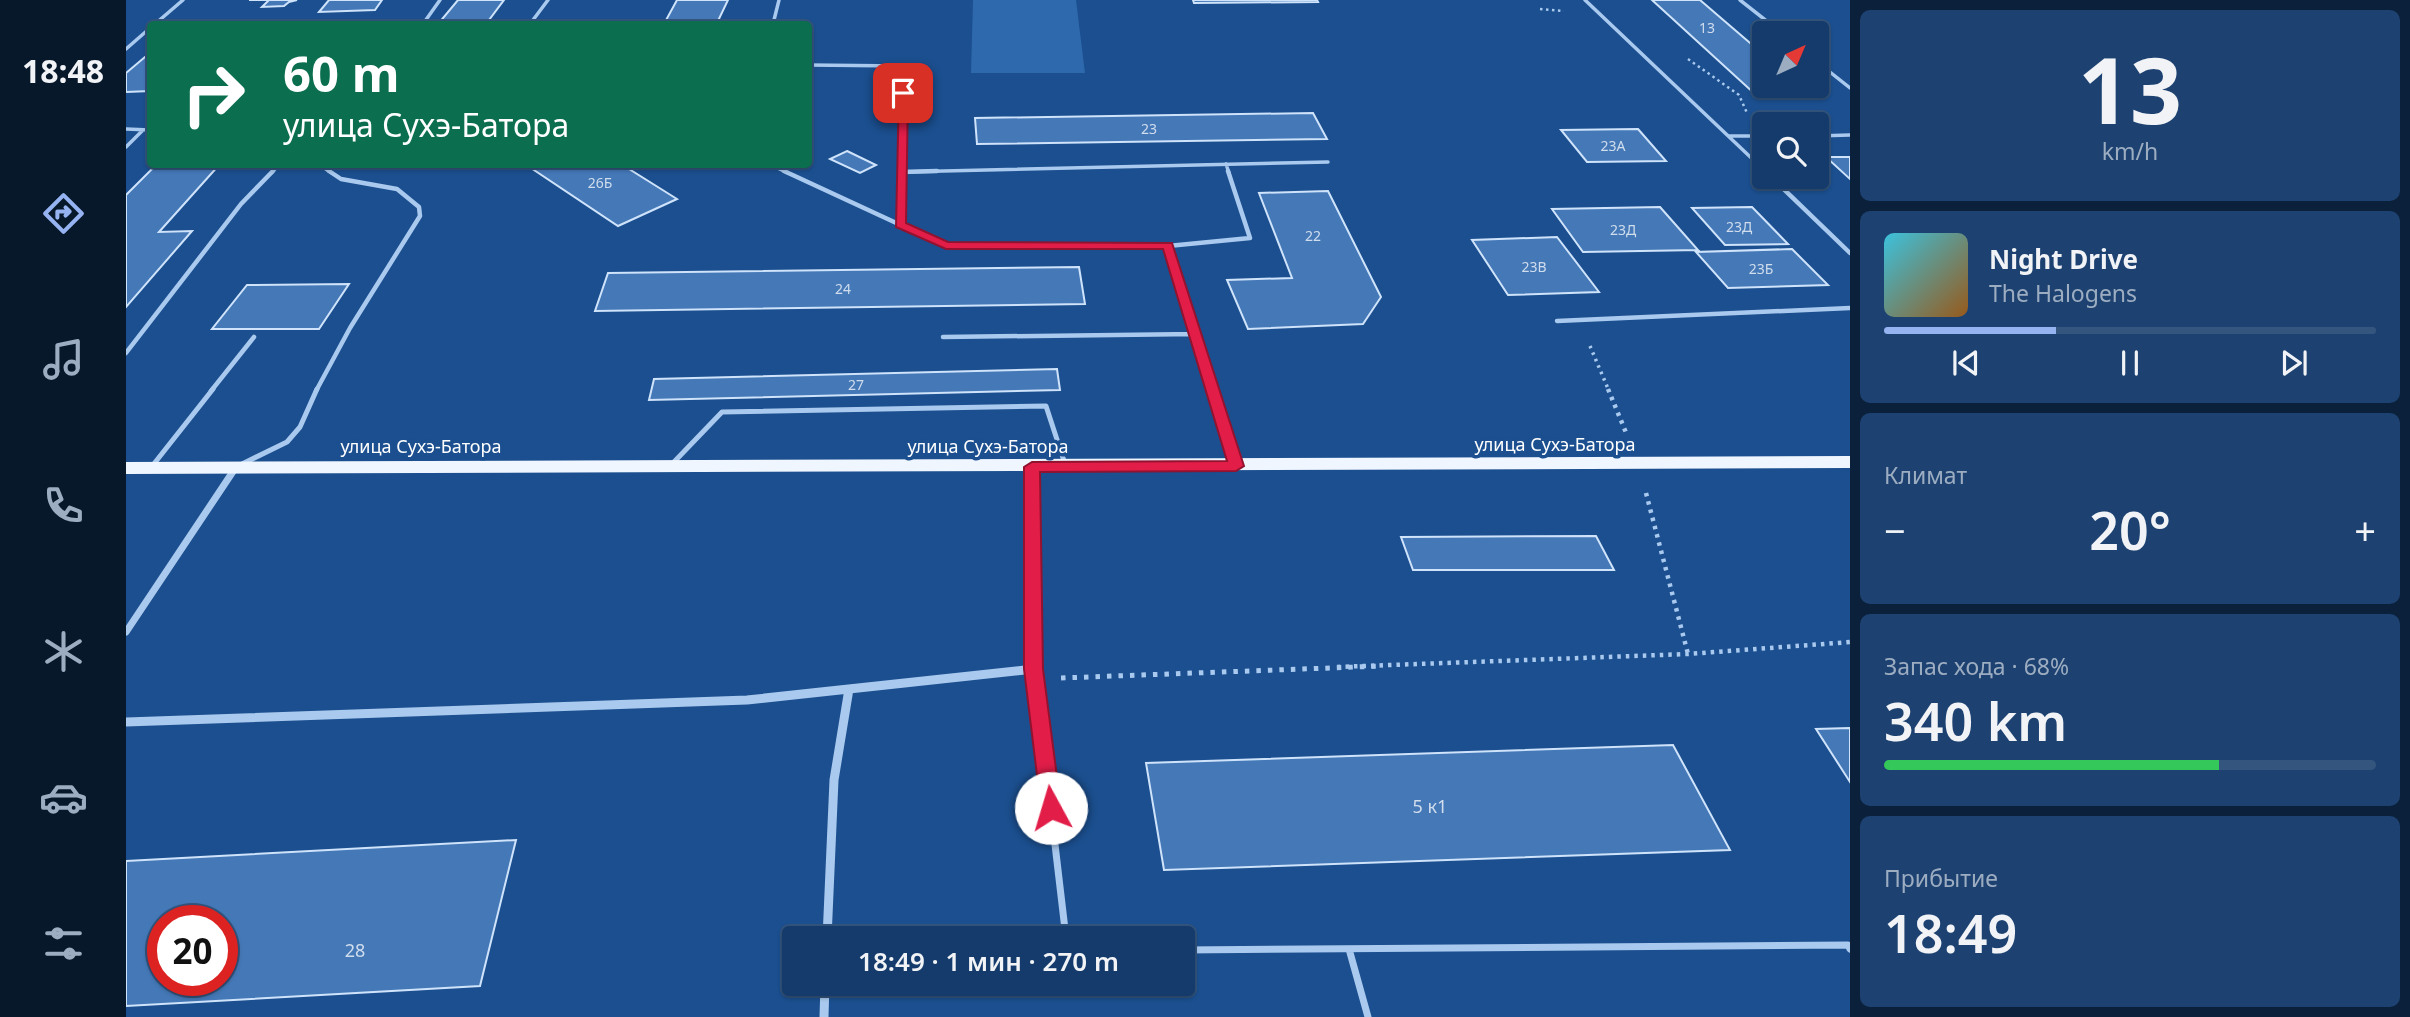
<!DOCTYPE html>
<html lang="ru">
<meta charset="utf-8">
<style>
:root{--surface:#143b6b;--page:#1d4271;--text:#f1f3f6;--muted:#9dadc1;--line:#33557e;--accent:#95b2f1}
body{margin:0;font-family:"Noto Sans",sans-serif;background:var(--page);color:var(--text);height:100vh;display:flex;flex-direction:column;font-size:26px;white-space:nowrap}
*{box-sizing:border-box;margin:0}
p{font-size:23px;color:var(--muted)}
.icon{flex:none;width:38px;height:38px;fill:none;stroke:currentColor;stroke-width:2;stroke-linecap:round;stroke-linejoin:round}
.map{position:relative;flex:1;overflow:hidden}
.side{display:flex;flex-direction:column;gap:10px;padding:10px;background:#0b203b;width:560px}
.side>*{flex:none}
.top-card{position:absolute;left:21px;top:21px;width:665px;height:147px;border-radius:7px;box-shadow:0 2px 5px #0004,0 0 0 2px var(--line);background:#0b6e4f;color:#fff;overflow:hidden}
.needle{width:46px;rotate:44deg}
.tools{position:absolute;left:1626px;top:21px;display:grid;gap:14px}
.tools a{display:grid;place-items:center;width:77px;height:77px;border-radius:7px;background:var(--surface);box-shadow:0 2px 5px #0004,0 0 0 2px var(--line);font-size:35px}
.speed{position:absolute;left:21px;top:905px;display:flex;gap:14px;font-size:35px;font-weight:700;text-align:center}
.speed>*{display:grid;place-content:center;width:91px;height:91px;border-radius:50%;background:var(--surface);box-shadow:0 2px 5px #0004,0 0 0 2px var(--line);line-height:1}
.speed .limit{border:10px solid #d22;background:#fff;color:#111}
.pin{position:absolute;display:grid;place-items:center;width:60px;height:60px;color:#fff;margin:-30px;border-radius:14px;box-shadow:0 4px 10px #0006}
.me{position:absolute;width:77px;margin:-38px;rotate:354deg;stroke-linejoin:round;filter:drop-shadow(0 0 5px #0008)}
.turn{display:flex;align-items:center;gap:24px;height:147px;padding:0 21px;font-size:32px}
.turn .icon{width:91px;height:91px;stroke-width:2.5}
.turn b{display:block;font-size:49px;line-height:60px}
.big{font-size:52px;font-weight:600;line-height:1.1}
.side .tile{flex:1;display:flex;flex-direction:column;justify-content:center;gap:10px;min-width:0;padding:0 24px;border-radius:10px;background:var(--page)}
.side .dial{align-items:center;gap:0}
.dial b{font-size:91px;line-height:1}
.song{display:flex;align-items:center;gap:21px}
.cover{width:84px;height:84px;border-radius:10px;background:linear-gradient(135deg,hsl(190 70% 55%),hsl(30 70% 35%))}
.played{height:7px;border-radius:4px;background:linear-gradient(90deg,var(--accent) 35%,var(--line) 35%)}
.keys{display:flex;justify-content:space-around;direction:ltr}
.heat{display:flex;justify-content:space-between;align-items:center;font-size:38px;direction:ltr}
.charge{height:10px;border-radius:5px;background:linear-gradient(90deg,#34c759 68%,var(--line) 0)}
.trip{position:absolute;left:656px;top:926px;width:413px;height:70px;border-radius:7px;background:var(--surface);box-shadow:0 2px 5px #0004,0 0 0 2px var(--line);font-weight:600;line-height:70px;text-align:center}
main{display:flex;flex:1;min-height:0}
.tabs{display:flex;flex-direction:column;width:126px;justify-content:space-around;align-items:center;background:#08182b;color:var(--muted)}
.tabs .icon{width:49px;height:49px}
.tabs .on{color:var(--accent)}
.tabs b{font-size:32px;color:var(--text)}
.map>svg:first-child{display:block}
.green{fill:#2e69ad}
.building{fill:#4478b7;stroke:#cfe3fa;stroke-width:2;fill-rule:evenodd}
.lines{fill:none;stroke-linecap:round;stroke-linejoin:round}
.path-far3{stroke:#a9c9ee;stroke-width:2.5;stroke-dasharray:2.5 3.5;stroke-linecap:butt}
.path-far2{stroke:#a9c9ee;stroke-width:3.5;stroke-dasharray:2.5 4.5;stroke-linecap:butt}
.path-far1{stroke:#a9c9ee;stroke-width:4.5;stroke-dasharray:3.5 5;stroke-linecap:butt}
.path{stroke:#a9c9ee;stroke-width:5;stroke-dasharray:4.5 7;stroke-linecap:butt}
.lane-far3{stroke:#a9c9ee;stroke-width:3.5}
.lane-far2{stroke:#a9c9ee;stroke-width:4.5}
.lane-far1{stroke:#a9c9ee;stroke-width:5}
.lane{stroke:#a9c9ee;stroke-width:7}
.street-far1{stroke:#a9c9ee;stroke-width:7}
.street{stroke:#a9c9ee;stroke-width:9}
.primary{fill:#f0f6ff;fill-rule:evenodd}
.route{fill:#e11d48;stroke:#92132f;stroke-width:2}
.labels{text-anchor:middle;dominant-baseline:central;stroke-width:7;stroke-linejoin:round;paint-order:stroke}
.number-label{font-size:14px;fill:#d0dded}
.street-label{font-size:18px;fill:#fff;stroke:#1b4f8f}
.near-number-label{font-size:18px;fill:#d0dded}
</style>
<main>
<nav class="tabs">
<b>18:48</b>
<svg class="icon on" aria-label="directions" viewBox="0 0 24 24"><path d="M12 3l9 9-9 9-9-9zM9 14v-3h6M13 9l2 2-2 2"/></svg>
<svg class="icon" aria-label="music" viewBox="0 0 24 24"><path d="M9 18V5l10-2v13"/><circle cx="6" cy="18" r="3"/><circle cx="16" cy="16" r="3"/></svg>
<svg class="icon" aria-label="phone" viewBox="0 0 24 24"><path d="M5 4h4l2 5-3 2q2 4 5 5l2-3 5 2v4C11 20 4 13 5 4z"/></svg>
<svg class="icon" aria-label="climate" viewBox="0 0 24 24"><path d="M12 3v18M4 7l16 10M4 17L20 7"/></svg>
<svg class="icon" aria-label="car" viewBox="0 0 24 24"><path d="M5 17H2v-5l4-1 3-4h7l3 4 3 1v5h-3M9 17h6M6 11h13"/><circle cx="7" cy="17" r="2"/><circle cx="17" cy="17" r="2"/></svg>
<svg class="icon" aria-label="filters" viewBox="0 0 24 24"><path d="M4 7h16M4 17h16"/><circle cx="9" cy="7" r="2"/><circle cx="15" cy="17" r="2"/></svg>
</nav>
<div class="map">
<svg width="1724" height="1017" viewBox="0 0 1724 1017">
<rect width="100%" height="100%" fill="#1b4f8f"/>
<path class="green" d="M847 0H950L959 73H845Z"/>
<path class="building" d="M123 0H171L163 2 158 6 136 7 143 0Z
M203 0H256L249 10 193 12Z
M332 0H378L360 24H312Z
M551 0H602L591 23 539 22Z
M1067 0H1191L1192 2 1068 3Z
M1526 0H1574L1638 55V86H1674L1684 94 1630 95Z
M19 57H24V91L0 92V73Z
M1187 113 1201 139 851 144 849 118Z
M1512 129 1540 161 1461 162 1435 130Z
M721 151 750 165 734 173 704 159Z
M1700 157H1724V179Z
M31 164H94L33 232 66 231 0 307V195Z
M399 164H495L551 199 492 226Z
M1202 191 1255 297 1237 324 1122 329 1101 280 1166 278 1133 193Z
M1534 207 1572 250 1457 252 1426 209Z
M1626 207 1662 244 1599 245 1566 208Z
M1431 237 1473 292 1382 295 1346 240Z
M1666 249 1702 285 1602 288 1570 252Z
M953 267 959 304 469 311 482 273Z
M223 284 193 329H86L121 285Z
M931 369 934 390 523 400 528 379Z
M1470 536 1488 570H1287L1275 537Z
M1724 728V782L1690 729Z
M1547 745 1604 850 1038 870 1020 763Z
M390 840 354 986 0 1006V861ZM37 920H96V980H37Z"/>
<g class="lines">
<path class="path-far3" d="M1414 9 1438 11
M1562 59 1613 95 1621 113"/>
<path class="path-far2" d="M1464 346 1483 391"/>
<path class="path-far1" d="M1482 389 1501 435
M1520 493 1562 654
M1211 667 1562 654 1724 642"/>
<path class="path" d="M935 678 1257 666"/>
<path class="lane-far3" d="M1459 0 1638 170
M1614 0 1656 33
M29 24 57 0
M297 24 314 0
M404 24 422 0
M647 24 653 0
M0 49 24 28
M1690 61 1724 88
M682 65 777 66 775 173
M0 129 24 130
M1603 136H1638
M1690 136 1724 135
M0 147 16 131
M192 164 206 173
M643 164 662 173
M1100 164 1103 173
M775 172 1202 162
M145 173 154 164"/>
<path class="lane-far2" d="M658 171 820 246H1042L1087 391
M775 172 811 171
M1645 177 1724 253
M774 225 775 171
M1042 246 1124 238 1102 171
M1431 321 1724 308
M817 337 1069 334
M0 353 115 204 147 171
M85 391 128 337
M190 391 224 328 294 216 293 207 271 189 215 179 203 171"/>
<path class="lane-far1" d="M1086 389 1109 463
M547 463 596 412 920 406 939 464
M116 464 161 442 174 427 191 389
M27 465 87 389
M906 467 908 667"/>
<path class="lane" d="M908 666 940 938
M1223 949 1242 1017
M1057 950 1722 945 1724 949"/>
<path class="street-far1" d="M0 632 110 467"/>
<path class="street" d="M0 722 621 700 908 669
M701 938 708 780 723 689
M698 1017 699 984"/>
<path class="primary" d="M1724 456V468L0 474V462Z"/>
</g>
<path class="route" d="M773 90 782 93 780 223 822 242 1046 243 1118 466 1110 471 914 472 917 669 935 808 932 815 925 817 918 815 915 808 898 669V467L906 462 1101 461 1037 249H820L770 227Z"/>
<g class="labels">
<g class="number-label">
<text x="1581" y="27">13</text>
<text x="1023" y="128">23</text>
<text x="1487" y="145">23А</text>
<text x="474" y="182">26Б</text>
<text x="1613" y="226">23Д</text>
<text x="1497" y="229">23Д</text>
<text x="1187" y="235">22</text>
<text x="1408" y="266">23В</text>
<text x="1635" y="268">23Б</text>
<text x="717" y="288">24</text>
<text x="730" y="384">27</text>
</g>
<g class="street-label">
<text x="1429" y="444">улица Сухэ-Батора</text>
<text x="295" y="446">улица Сухэ-Батора</text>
<text x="862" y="446">улица Сухэ-Батора</text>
</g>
<g class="near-number-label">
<text x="1304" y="806">5 к1</text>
<text x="229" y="950">28</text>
</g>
</g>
</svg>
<div class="tools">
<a><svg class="needle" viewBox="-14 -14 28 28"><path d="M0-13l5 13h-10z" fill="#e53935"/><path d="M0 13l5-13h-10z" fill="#9dadc1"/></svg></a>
<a><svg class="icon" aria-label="search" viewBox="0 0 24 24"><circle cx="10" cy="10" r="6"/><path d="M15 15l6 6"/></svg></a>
</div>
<div class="speed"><div class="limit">20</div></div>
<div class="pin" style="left:777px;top:93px;background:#d93025"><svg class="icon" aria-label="arrive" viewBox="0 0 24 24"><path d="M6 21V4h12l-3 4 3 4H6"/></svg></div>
<svg class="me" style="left:925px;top:808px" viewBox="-20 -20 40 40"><circle r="19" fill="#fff"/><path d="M0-13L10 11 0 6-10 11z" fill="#e11d48"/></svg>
<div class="trip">18:49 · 1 мин · 270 m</div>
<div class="top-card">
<div class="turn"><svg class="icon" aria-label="right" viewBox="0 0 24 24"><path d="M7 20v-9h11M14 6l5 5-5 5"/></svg><div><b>60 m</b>улица Сухэ-Батора</div></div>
</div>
</div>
<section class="side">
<div class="tile dial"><b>13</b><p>km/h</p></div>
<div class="tile">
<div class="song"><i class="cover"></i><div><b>Night Drive</b><p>The Halogens</p></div></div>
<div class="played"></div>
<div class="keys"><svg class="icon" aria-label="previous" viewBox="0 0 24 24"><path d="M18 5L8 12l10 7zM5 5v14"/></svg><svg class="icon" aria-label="pause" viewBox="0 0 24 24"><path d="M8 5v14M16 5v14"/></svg><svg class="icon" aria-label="next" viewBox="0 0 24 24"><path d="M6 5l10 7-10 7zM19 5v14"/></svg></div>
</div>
<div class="tile"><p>Климат</p>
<div class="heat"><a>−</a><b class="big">20°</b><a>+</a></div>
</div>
<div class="tile"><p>Запас хода · 68%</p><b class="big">340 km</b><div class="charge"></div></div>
<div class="tile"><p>Прибытие</p><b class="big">18:49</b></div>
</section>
</main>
